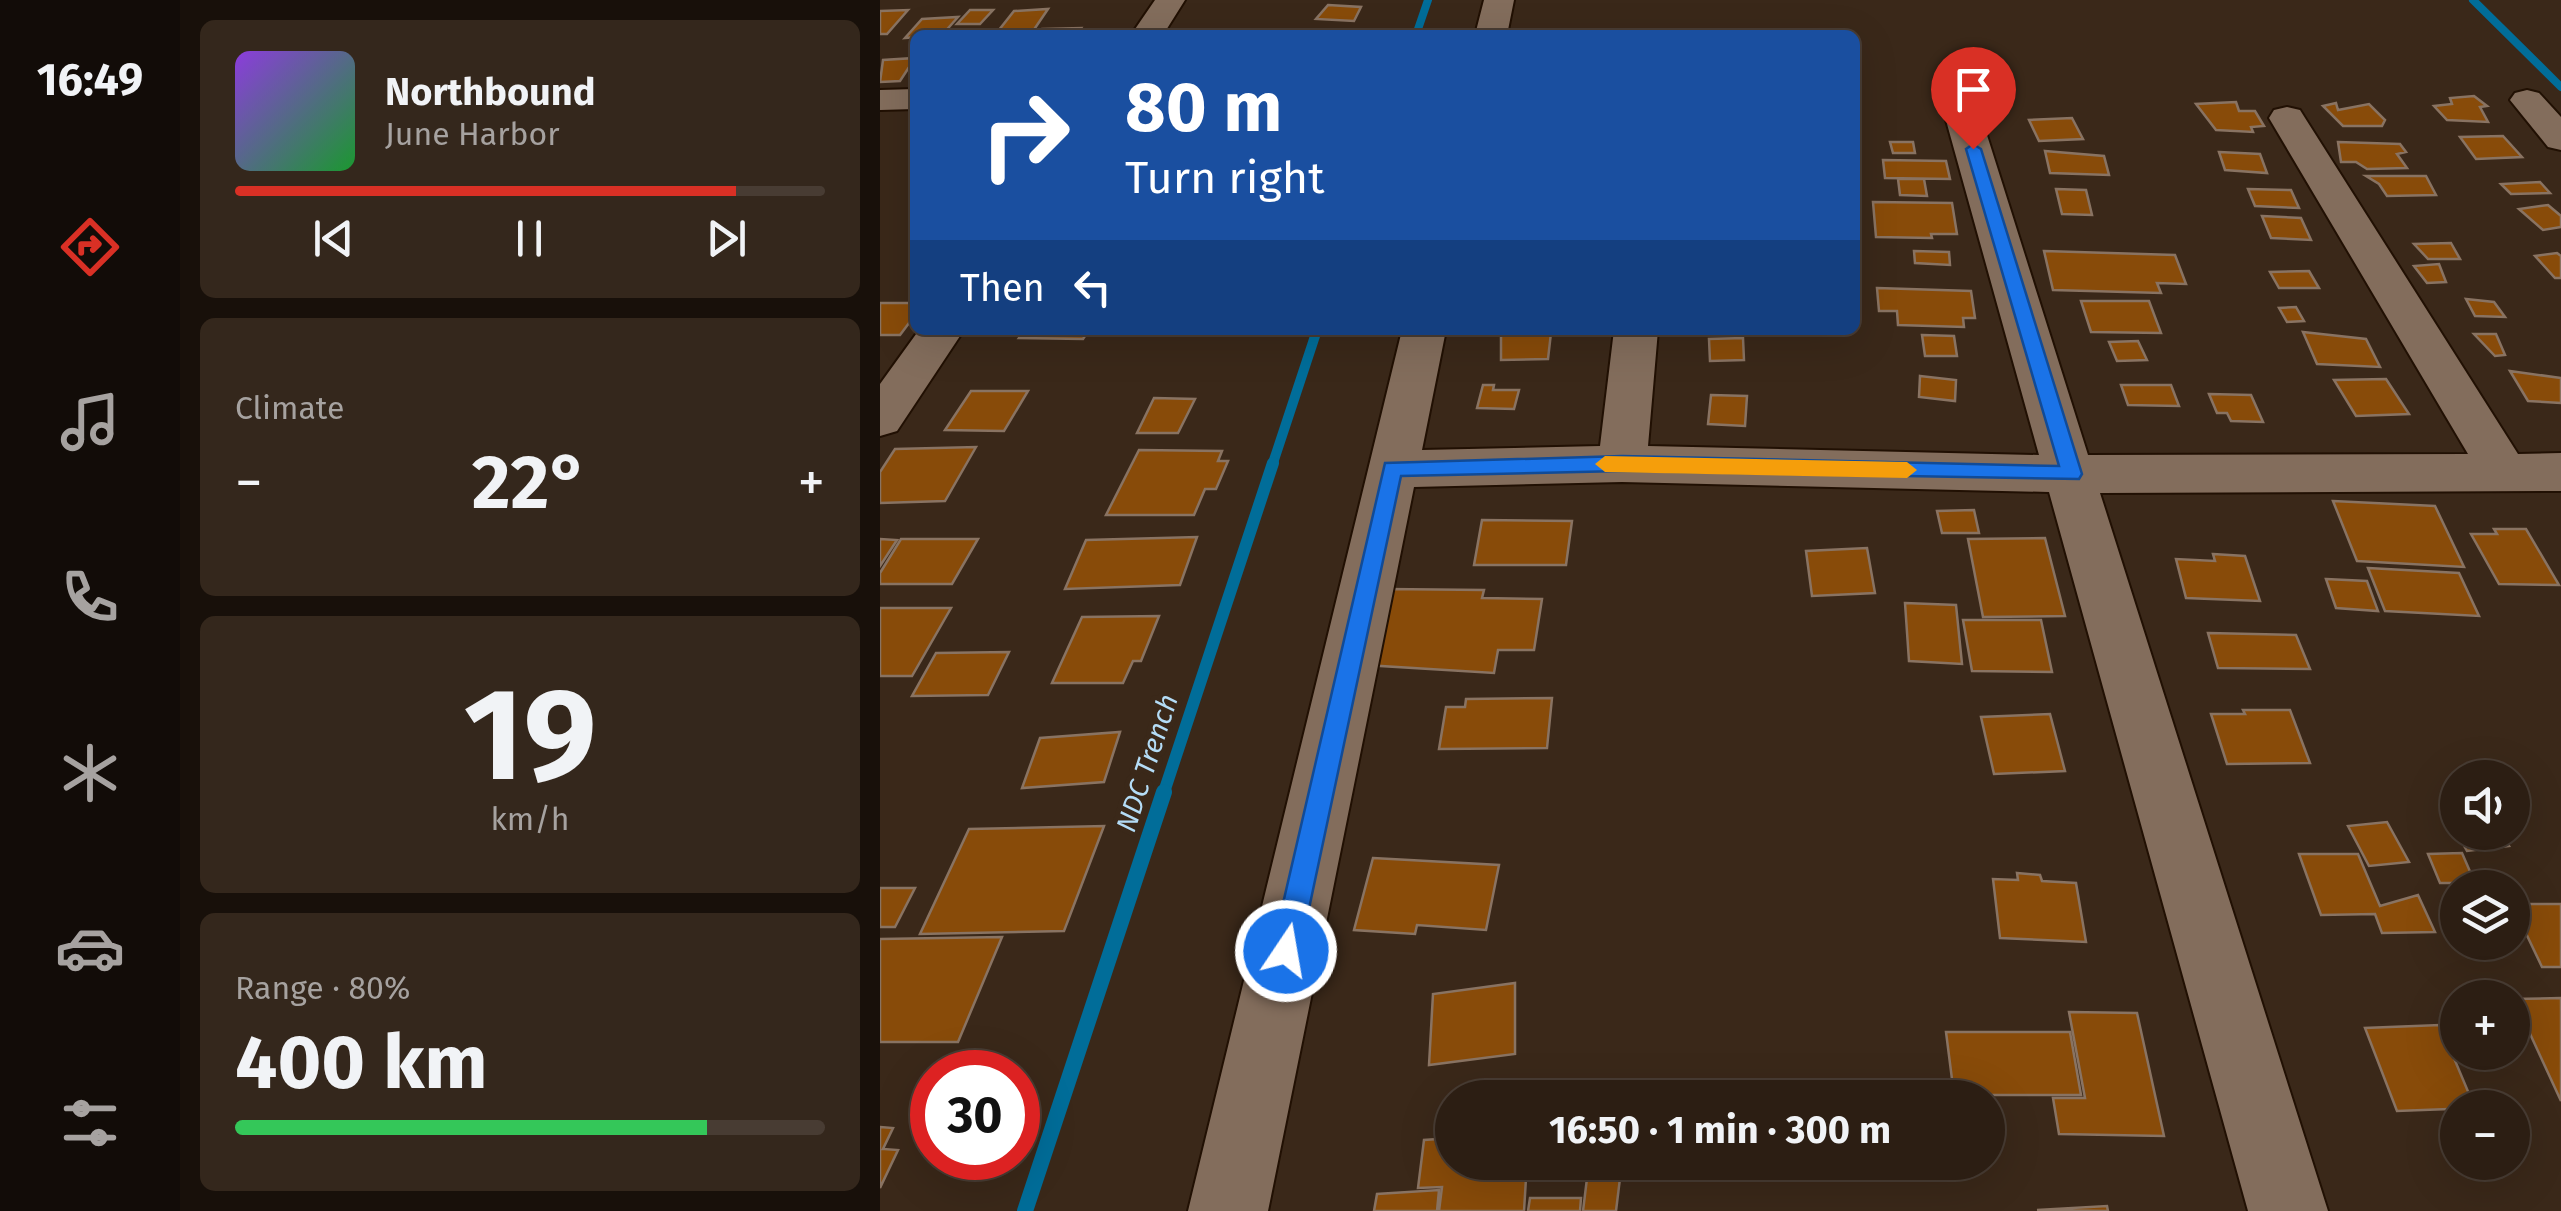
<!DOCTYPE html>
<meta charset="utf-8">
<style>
:root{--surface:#2c1e13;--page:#34271c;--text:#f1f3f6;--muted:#a6a2a0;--line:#483c33;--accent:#d93025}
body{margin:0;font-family:"Fira Sans",sans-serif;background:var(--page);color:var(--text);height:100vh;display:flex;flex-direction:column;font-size:38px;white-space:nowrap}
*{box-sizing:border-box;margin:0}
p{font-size:32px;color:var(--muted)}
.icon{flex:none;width:55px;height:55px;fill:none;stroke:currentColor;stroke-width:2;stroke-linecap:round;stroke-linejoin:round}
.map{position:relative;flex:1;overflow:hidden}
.panel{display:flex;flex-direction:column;gap:20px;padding:20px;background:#18100a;width:700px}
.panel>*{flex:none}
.guide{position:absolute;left:30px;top:30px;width:950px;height:305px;border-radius:15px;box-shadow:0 10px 40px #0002,0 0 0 2px var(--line);background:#1a4fa0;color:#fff;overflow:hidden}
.fabs{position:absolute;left:1560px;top:760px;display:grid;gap:20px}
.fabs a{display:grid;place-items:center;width:90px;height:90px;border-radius:50%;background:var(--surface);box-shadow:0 10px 40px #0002,0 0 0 2px var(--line);font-size:50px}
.speed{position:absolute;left:30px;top:1050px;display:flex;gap:20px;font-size:50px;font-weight:700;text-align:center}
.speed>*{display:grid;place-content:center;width:130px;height:130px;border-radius:50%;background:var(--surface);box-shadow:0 10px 40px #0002,0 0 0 2px var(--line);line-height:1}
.speed .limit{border:15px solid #d22;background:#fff;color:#111}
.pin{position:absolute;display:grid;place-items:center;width:85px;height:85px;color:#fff;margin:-102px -42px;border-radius:50% 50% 50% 0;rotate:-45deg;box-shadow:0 0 10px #0007}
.pin .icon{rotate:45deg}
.me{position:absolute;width:110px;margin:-55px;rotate:12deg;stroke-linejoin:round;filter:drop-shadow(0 0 8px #0008)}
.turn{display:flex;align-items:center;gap:35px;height:210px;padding:0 50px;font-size:45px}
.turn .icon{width:130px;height:130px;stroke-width:2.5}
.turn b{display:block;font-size:70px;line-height:85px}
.then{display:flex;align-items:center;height:95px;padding:0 50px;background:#0003;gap:20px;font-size:38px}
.big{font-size:75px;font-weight:700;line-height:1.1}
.panel .tile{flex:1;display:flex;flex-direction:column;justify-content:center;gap:15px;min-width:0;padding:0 35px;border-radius:15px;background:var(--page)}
.panel .dial{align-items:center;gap:0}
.dial b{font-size:130px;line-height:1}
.song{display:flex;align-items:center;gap:30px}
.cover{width:120px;height:120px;border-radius:15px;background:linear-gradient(135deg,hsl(270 70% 55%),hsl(130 70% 35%))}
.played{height:10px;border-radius:5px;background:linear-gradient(90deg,var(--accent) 85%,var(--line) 85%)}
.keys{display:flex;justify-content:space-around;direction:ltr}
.heat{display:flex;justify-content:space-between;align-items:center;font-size:55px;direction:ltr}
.charge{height:15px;border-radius:8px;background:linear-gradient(90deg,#34c759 80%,var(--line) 0)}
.trip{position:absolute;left:555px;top:1080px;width:570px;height:100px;border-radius:50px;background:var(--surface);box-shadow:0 10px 40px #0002,0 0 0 2px var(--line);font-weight:700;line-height:100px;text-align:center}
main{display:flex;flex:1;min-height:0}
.tab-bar{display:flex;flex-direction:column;width:180px;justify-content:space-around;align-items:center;background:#120c08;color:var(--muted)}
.tab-bar .icon{width:70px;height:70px}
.tab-bar .active{color:var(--accent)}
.tab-bar b{font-size:45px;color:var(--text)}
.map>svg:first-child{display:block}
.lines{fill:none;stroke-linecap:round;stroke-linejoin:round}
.stream-far3{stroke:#016d99;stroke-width:8}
.stream-far2{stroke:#016d99;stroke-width:10}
.stream-far1{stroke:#016d99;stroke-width:12}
.stream{stroke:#016d99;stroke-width:16}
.building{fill:#884b09;stroke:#897362;stroke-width:2.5}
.minor-casing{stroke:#211003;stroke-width:4}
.minor{fill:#836d5c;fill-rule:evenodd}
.route{fill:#1a73e8;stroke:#114b97;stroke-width:2.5}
.slow{fill:#f59e0b}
.labels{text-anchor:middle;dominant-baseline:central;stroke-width:10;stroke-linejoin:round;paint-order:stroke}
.water-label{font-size:28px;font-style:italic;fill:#b4dcf6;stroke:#3a2819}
</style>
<main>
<nav class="tab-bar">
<b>16:49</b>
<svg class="icon active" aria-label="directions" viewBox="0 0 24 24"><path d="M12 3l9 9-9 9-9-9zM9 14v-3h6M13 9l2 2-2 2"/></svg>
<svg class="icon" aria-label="music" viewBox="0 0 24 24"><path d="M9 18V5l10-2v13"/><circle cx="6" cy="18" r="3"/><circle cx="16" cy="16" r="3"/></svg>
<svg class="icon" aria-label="phone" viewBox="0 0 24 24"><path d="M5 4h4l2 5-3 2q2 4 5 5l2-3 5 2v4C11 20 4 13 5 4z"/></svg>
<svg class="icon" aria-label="climate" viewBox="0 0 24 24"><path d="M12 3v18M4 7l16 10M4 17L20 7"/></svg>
<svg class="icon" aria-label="car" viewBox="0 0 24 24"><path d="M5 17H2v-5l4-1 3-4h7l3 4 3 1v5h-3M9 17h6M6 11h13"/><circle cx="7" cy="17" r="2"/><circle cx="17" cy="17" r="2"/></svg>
<svg class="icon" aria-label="filters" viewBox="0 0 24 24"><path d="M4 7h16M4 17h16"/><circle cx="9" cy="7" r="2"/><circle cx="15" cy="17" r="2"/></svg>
</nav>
<section class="panel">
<div class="tile">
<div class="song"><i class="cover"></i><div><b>Northbound</b><p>June Harbor</p></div></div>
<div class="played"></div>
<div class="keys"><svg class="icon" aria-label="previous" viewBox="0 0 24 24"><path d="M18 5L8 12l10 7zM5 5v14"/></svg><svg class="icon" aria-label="pause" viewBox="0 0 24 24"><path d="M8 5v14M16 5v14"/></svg><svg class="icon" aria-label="next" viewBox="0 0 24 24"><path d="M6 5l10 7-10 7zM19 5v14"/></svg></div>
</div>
<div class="tile"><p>Climate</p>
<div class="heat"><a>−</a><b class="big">22°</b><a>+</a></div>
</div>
<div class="tile dial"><b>19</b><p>km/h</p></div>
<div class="tile"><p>Range · 80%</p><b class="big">400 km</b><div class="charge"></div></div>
</section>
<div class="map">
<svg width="1681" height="1211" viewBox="0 0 1681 1211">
<rect width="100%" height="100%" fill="#3a2819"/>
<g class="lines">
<path class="stream-far3" d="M1593 0 1681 87
M536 35 548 0"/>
<path class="stream-far2" d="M392 466 437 330"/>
<path class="stream-far1" d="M283 795 393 463"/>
<path class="stream" d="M145 1211 284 792"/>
</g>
<path class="building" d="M448 5 481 7 474 21 436 19Z
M168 9 151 34 115 35 134 11Z
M28 10 7 34H0V11Z
M90 10H113L100 24H77Z
M78 17 62 35 25 38 42 19Z
M201 28 196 35H158L162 29Z
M35 58 20 81 0 82 3 60Z
M1594 96 1607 106 1600 107 1608 122 1567 120 1554 106 1572 104 1570 98Z
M1356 102 1359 111H1375L1384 126 1371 127 1373 132 1336 130 1316 104Z
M1456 103 1458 110 1489 104 1505 120 1502 126H1463L1443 106Z
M1192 118 1203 139 1159 141 1149 120Z
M1623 136 1642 157 1596 159 1580 137Z
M1010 142H1033L1035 153H1013Z
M1458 142 1520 144 1526 152 1517 154 1527 168 1487 169 1476 162H1461Z
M1165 151 1224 156 1229 175 1170 173Z
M1339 152 1380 154 1387 173 1345 170Z
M1003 160 1066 161 1070 179 1005 178Z
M1486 176H1546L1556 195 1507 196 1499 184Z
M1018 179H1044L1047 196 1020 195Z
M1660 182 1670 193 1631 194 1621 184Z
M1176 189 1206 190 1212 215 1182 214Z
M1368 189 1411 190 1419 208 1375 206Z
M993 202 1072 203 1077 234H1051L1052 238 996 237Z
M1668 205 1681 216V227L1663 230 1639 209Z
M1382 216 1421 218 1431 240 1391 238Z
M1571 243 1580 259H1548L1534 244Z
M1034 251 1069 252 1070 265 1035 263Z
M1164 251 1295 255 1306 284 1277 283 1281 293 1173 290Z
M1677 253 1681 256V278H1675L1655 256Z
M1559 264 1566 282 1547 283 1534 266Z
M1429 271 1439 288H1399L1390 272Z
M997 288 1091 291 1095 318H1083L1084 327 1018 325 1017 311H999Z
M1586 299 1614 302 1625 317 1595 316Z
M1201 301H1269L1281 333 1211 332Z
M0 303H35V315L20 335H0Z
M1416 307 1424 321 1407 322 1399 308Z
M145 330H209L203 339 139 338Z
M621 330 671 333 668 359 621 360Z
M1423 332 1486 339 1500 367 1437 364Z
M1594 334H1616L1625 355 1615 356Z
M1042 335 1074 336 1077 356H1045Z
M863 338 864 360 830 361 829 339Z
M1258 341 1267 360 1237 361 1229 342Z
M1630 371 1681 378V403L1648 401Z
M1040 376 1076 380 1075 401 1039 397Z
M1506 379 1529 414 1476 416 1454 380Z
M603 385H614L613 390H639L634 409 597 408Z
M1241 385H1291L1299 406 1248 405Z
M91 391H148L124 431 65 430Z
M1329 394 1371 395 1383 422 1351 421 1347 413H1337Z
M831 395 867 396 865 426 828 424Z
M274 398 315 399 298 433H257Z
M96 447 65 501 0 503V472L15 449Z
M259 450 342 451 338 461H348L336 489H325L314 515H226Z
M1453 501 1555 506 1584 567 1477 561Z
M1094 510 1099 533H1062L1057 511Z
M602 520 692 521 686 565H594Z
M1614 529H1646L1679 585 1619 584 1591 534H1617Z
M317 537 300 585 185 589 206 540Z
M1165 538 1185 616 1103 617 1088 539Z
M0 539 17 540 0 566Z
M21 539H98L72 584H0V573Z
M987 548 995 593 932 596 926 551Z
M1333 554 1365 556 1380 601 1306 598 1296 559 1335 561Z
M1488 568 1579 573 1599 616 1505 611Z
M1446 579 1487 581 1498 611 1456 608Z
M506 589 604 590 602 598 662 599 654 650H618L614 673 485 665Z
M1025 603 1076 605 1082 664 1029 661Z
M0 608H71L32 676H0Z
M279 616 261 661H253L243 683H172L202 617Z
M1083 620H1161L1172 672 1092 671Z
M1328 633 1416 635 1430 669 1338 668Z
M129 652 108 695 32 696 56 653Z
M672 698 667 748 559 749 566 707H585L586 699Z
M1363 710H1410L1430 763 1347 764 1331 714H1365Z
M1170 714 1185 771 1114 774 1101 717Z
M240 732 224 782 142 788 160 738Z
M1578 820V832H1621L1629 846 1587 851 1570 821Z
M1507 822 1529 862 1489 866 1468 826Z
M224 826 184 931 40 934 89 829Z
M1582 853 1595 883H1560L1548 854Z
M1419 854H1478L1500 906 1538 895 1555 932 1502 933 1495 914 1441 915Z
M493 858 619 865 606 930 537 925 535 934 474 930Z
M1137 873 1160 875 1162 881 1196 883 1206 942 1120 938 1113 879 1138 880Z
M0 888H35L15 927H0Z
M1632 904H1681V967H1662Z
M122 937 78 1042H0V939Z
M635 983V1054L549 1065 553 994Z
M1681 998V1101L1634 999Z
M1189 1012 1257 1013 1284 1136 1179 1134 1173 1098H1205Z
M1560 1025 1595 1108 1517 1111 1485 1028Z
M1066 1032H1190L1201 1095H1074Z
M0 1127 13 1128 3 1149 18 1150 0 1188Z
M572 1138V1162H647L644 1211H559L562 1187 538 1188 544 1140Z
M709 1162H742L736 1211H703Z
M559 1190 557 1211H494L497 1194Z
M650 1198H701L700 1211H648Z
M1227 1206 1228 1211 1157 1210Z"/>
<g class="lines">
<defs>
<path id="minor" d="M275 0H305L283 35H251Z
M604 0H634L627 35H595Z
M35 89V109L0 110V90Z
M1647 90 1659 93 1681 117V150L1668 147 1630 100 1635 93Z
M1082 102 1094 106 1100 113 1208 455 1588 454 1389 118 1394 110 1407 107 1420 110 1425 118 1638 454 1681 453V491L1220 493 1448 1211H1368L1169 492 742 482 534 487 388 1211H308L522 330H566L542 450 720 446 734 330H778L768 446 1159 455 1064 113 1070 106Z
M39 330H84L17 431 0 436V384Z"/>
</defs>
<use href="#minor" class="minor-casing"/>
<use href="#minor" class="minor"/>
</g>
<path class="route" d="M1093 144 1101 149 1202 474 1199 479 742 471 521 476 420 951 416 961 406 965 396 961 392 951 505 463 742 456 1179 466 1086 149Z"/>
<path class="slow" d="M725 456 1027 462 1037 470 1027 478 725 472 715 464Z"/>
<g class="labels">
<g class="water-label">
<text transform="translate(267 763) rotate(-72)">NDC Trench</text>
</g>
</g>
</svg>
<div class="fabs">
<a><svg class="icon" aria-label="sound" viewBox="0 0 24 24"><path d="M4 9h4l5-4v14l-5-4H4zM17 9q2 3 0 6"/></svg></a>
<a><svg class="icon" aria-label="layers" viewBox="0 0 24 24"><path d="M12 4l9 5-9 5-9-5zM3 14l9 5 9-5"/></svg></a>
<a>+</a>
<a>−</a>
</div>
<div class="speed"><div class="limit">30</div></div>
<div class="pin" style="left:1093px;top:149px;background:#d93025"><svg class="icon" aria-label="arrive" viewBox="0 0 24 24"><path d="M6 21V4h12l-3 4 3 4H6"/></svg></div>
<svg class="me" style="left:406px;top:951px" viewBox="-20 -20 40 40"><circle r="17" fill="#1a73e8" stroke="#fff" stroke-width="3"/><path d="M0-11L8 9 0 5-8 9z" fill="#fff"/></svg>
<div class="trip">16:50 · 1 min · 300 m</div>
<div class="guide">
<div class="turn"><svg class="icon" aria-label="right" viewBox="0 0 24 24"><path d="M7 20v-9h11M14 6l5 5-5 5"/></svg><div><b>80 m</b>Turn right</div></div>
<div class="then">Then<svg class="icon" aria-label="left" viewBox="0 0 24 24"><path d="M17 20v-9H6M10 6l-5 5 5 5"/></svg></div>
</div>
</div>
</main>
